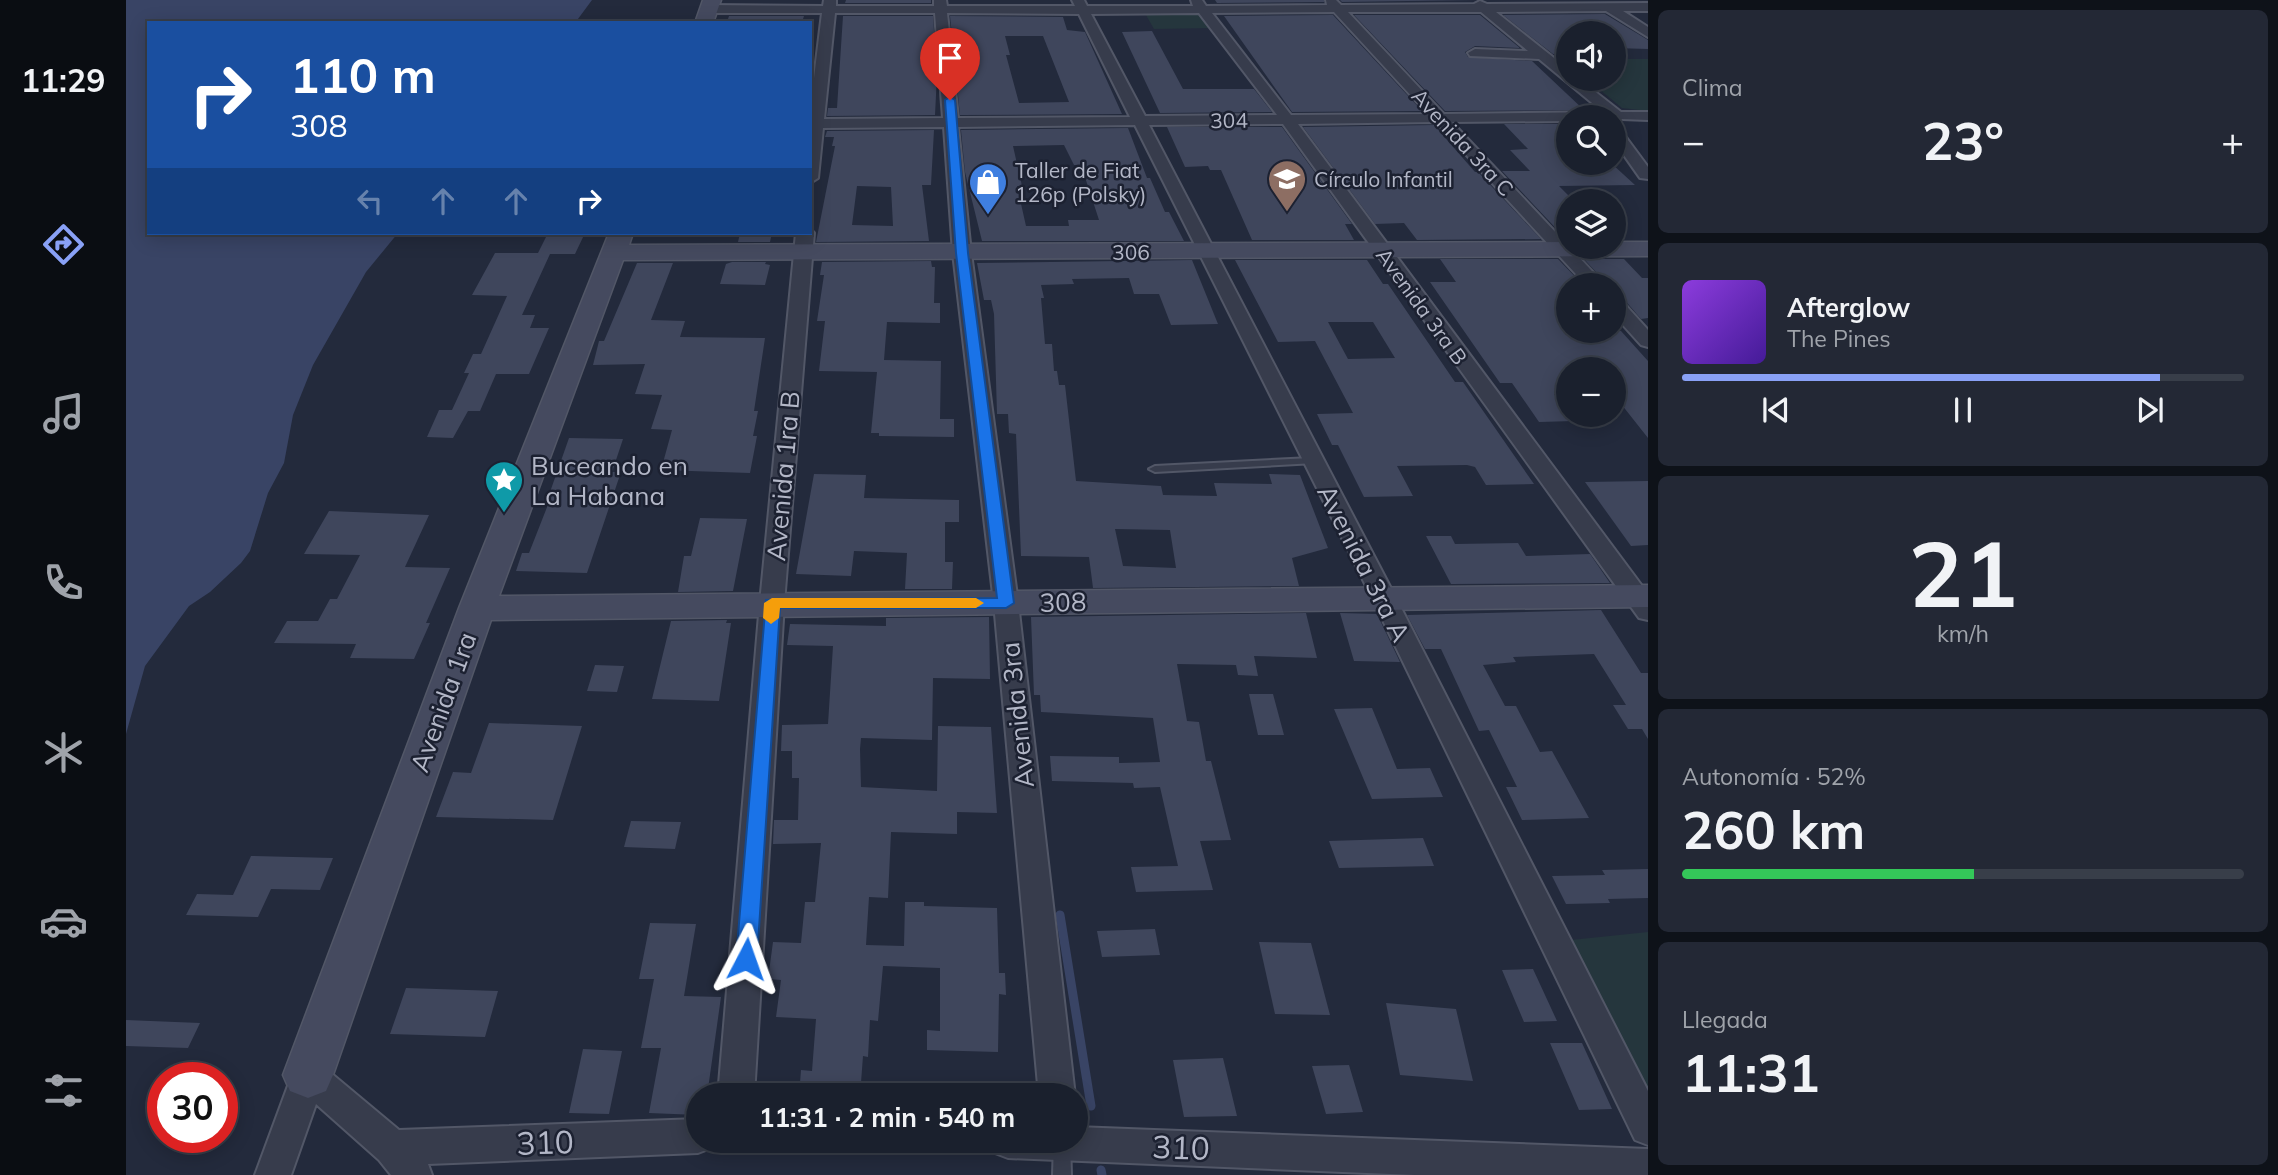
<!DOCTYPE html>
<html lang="es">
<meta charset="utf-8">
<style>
:root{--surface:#1a202d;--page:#232835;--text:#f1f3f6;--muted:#9fa3aa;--line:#383e49;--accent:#89a1f6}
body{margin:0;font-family:Mulish,sans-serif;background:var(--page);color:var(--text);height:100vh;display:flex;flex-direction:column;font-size:26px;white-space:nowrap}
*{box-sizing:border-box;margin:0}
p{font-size:23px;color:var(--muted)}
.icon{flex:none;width:38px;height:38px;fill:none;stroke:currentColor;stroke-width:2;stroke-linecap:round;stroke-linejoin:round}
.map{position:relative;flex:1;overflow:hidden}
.panel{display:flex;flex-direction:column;gap:10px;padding:10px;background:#0e1219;width:630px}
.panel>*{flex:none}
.hud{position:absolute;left:21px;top:21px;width:665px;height:214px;border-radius:0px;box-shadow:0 4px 18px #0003,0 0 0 2px var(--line);background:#1a4fa0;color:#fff;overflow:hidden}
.buttons{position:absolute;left:1430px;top:21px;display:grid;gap:14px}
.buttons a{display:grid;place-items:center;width:70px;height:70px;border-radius:50%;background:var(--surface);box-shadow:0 4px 18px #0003,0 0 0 2px var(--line);font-size:35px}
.speed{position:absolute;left:21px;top:1062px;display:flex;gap:14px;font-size:35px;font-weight:700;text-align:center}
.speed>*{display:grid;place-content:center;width:91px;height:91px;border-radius:50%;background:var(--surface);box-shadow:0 4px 18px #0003,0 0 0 2px var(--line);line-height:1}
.speed .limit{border:10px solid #d22;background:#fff;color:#111}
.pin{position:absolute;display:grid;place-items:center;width:60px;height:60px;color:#fff;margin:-72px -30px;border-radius:50% 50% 50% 0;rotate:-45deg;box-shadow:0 0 7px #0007}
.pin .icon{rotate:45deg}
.me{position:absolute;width:77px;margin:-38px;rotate:4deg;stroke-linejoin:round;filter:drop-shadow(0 0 5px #0008)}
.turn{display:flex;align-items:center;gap:24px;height:147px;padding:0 28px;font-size:32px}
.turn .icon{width:91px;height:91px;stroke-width:2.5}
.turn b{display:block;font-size:49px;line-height:60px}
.lanes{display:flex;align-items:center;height:66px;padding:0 28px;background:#0003;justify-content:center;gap:35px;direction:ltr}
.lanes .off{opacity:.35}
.big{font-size:52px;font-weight:700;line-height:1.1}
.panel .tile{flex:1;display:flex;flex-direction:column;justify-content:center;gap:10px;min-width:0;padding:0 24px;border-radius:10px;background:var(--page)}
.panel .dial{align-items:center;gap:0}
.dial b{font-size:91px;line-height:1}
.song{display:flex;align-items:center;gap:21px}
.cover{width:84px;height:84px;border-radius:10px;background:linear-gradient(135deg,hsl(270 70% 55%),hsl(260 70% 35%))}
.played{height:7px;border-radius:4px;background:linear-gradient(90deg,var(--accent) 85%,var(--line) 85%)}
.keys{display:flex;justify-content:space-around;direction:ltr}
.heat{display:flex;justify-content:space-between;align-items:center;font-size:38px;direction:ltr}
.charge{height:10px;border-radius:5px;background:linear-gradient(90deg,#34c759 52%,var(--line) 0)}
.trip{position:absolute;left:560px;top:1083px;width:402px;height:70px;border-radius:35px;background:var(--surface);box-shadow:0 4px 18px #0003,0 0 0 2px var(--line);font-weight:700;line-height:70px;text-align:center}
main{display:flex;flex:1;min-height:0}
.tabs{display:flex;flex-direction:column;width:126px;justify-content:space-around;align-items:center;background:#0a0d12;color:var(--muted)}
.tabs .icon{width:49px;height:49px}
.tabs .selected{color:var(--accent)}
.tabs b{font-size:32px;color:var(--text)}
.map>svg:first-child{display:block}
.green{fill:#25363d}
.water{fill:#394465}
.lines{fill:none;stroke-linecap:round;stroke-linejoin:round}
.stream{stroke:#394465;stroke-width:9}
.building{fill:#3f465c;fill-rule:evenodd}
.lane-casing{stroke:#525767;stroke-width:4}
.street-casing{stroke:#525767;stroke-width:4}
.secondary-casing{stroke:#525767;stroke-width:3}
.lane{fill:#373c4c;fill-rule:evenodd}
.street{fill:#373c4c;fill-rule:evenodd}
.secondary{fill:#454a5f;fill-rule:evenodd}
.route{fill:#1a73e8;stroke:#114b97;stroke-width:2}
.slow{fill:#f59e0b}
.labels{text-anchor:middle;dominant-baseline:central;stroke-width:5;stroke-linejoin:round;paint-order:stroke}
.far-street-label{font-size:21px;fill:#b3b7c7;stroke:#1c2131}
.far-poi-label{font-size:21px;fill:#b3b7c7;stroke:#1c2131;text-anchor:start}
.poi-label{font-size:26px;fill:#b3b7c7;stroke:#1c2131;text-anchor:start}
.street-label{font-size:26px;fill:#b3b7c7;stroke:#1c2131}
.near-street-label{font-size:32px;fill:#b3b7c7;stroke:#1c2131}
</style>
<main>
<nav class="tabs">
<b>11:29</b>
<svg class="icon selected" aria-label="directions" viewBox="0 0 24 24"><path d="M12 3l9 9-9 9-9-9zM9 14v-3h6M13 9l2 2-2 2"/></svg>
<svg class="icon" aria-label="music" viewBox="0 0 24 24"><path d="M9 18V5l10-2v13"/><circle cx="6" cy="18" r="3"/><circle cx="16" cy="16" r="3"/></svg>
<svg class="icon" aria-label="phone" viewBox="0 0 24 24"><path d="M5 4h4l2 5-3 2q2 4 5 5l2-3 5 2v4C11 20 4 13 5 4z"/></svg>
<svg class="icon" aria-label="climate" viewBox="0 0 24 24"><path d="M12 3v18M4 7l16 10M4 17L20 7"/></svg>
<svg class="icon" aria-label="car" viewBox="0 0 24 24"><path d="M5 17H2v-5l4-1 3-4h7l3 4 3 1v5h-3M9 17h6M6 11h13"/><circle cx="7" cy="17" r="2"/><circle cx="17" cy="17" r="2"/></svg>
<svg class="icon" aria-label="filters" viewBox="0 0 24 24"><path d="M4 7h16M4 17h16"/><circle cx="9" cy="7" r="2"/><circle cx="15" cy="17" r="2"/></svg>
</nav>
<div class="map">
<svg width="1522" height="1175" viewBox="0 0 1522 1175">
<rect width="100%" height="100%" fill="#232a3c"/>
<path class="green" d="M1077 14 1087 28 1028 29 1020 15Z
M1488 59H1522V111L1496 108 1461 79H1488Z
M1522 932V1121L1445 940Z"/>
<path class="water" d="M0 0H466L449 23H23V233H272L240 272 187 365 167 415 158 463 142 493 124 551 115 563 84 592 63 606 19 666 0 734Z"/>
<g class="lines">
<path class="stream" d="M934 915 965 1106
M975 1170 976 1175"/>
</g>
<path class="building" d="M720 0H805V3H719Z
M1089 0H1198V2L1091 3Z
M1214 0H1350L1216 2Z
M1479 14 1522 40V49L1488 48V29L1442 30V53L1427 54 1377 15Z
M1207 15 1296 111 1166 112 1098 16Z
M1228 15H1354L1394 48 1349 46 1339 52 1342 57 1406 61 1458 110 1319 111Z
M603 16H678L676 22 602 19Z
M717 16H807L811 75 809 115 701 116 702 108H711Z
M824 16 937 17 941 30 959 32 996 114 834 115ZM879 36H917L943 102 893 103 880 55H884Z
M1026 31 1057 89H1128L1146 112 1034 113 996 32Z
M1378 124H1442V163H1485L1509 185 1433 186 1442 195V239H1440L1376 171H1404L1384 150 1402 149Z
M1308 125 1349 172H1352L1415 239 1291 240 1278 223 1249 224 1177 127Z
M1041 127H1156L1226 224H1219L1228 240H1126L1095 170H1084L1082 166 1059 167Z
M1002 128 1021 178H1024L1039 212H1043L1058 241H856L839 172 835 130ZM938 145 948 165H955L973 220H942L943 226H900L891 186H896L887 146Z
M808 130 805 185H796L803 241 690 242 709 146H706L708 137H699L701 131ZM731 186 765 187 767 226 726 225Z
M422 233H459L449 254H424L396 315H409L404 328H423L403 374H370L354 411H342L327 438 301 437 313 410H326L343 373H338L347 354H355L381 296 346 295 369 253H412Z
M614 233H646L644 242H612Z
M1314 259H1432L1457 285H1442V331H1495L1522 361V438L1488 395V369H1442V394H1428L1448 421 1413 422 1386 383H1374L1304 282H1330Z
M1458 259H1498L1516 278H1522V318L1515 319 1497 298 1488 296V285H1482Z
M1066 260 1092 324 1045 325 1033 294H1008L1003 278 946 279 948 284 915 285 918 298H915L919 344H926L928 371H931L933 385H939L950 481 1035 486 1037 495 1091 496 1088 483 1146 484 1143 474 1174 475 1202 548 1166 558 1173 586 967 588 963 557 895 556 890 434 883 433 882 414H871L868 314 865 300H858L851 263ZM989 529 1044 530 1050 568 997 566Z
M1109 260H1241L1257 284H1262L1329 382H1337L1408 484 1360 485 1349 467 1341 465 1271 466 1287 496 1238 497 1212 445H1206L1191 414 1227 413 1189 341 1152 342ZM1202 322H1247L1269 358 1222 359Z
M805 261 806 267H809L808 303H814V323L761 322 758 360 815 361 814 419H828V437L753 436V433H745L751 372 693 371 699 321H691L698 275H694L696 262Z
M606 262H640L639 264 644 265 639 285 594 284 600 264Z
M511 263H547L525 320 559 321 554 337 639 338 628 411H632L627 436H631L624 473 535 470 546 430 525 429 536 395 509 394 519 364 467 365 473 341H478Z
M443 438 497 439 486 472H495L461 573 390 571 396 553H403L427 492H424Z
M688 474 740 475 738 498 833 500V522H819V562H827L826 589H779L781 553 728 551 725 576 670 574Z
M1522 481V545L1505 546 1459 482Z
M203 511 303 515 279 567 324 568 300 623H304L288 659 224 658 230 644 148 643 161 621H192L204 599H211L234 555 178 554Z
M574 518 621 519 607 591 552 592 558 556H565Z
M1300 536H1325L1329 544 1392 543 1400 556 1464 554 1484 583 1325 584Z
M1475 610 1515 673H1522V739L1516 729H1502L1487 705H1500L1468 654 1387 657 1390 662 1357 665 1379 706H1390L1414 752 1426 751 1463 818 1396 820 1380 787H1391L1363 730 1353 731 1315 649H1299L1281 615Z
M1180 613 1191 658 1128 656 1132 676 1112 675 1110 665 1051 664 1061 721 1073 722 1080 761H1085L1105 840 1074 841 1087 890 1010 892 1005 867 1052 866 1034 787 1008 788 1007 783 926 781 924 756 993 757V763L1034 762 1027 718 915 712 914 695H908L905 617Z
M1214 613 1251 614 1274 662 1228 661Z
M863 617 864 679 807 678 806 740 735 738 734 749 735 787 811 791 812 726 865 727 871 813 831 812V834L765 832 762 898 743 897 740 945 778 946 779 902H798V906L871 908 873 973H879L880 995 873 994 872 1052 801 1050V1030L814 1031V968L757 966 752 1021 744 1020 742 1057 737 1056 734 1096H673L675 1070 686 1071 690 1019 650 1017 655 980 642 979 647 942 675 943 679 902H689L695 843 647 844 648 820H672L673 778H666V751H655L656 725 702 724 707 646 661 645 664 624 760 626V618Z
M601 620 600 623H605L593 701 526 699 545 621Z
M469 665 498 666 491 692 461 691Z
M1123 694H1147L1158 735H1132Z
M1246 708 1271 769 1304 768 1317 797 1246 799 1208 709Z
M363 723 456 726 427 820 310 817 327 772 345 773Z
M505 821 555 822 549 849 498 847Z
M1297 838 1308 866 1213 868 1203 841Z
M125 856 207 858 194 890 145 889 132 917 60 915 71 894 107 895Z
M1522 869V898L1482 899 1484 903 1440 904 1426 876 1479 875 1476 870Z
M524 923 570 924 558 996 595 997 581 1096H572V1115L523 1113 535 1048H515L528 979H513Z
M1029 929 1034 955 976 957 971 931Z
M1133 942 1185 943 1204 1015 1149 1014Z
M1407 969 1431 1021 1398 1022 1376 970Z
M280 988 372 991 359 1037 264 1034Z
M1260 1003 1330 1009 1347 1081 1274 1075Z
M0 1020 74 1023 62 1048 0 1046Z
M1424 1043H1456L1486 1109 1453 1110Z
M457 1049 496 1051 483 1114 443 1113Z
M1097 1058 1111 1116 1058 1117 1047 1060Z
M1223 1065 1237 1112 1200 1114 1186 1066Z"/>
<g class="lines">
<defs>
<path id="lane" d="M1185 458 1189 459 1190 461 1189 463 1029 472 1023 469 1029 466Z
M928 1141H944L945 1175H927Z"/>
<path id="street" d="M698 0H710V6H808V0H820L821 6H949L946 0H958L961 6H1067L1065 0H1076L1080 6 1201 5 1200 0H1210L1215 5 1348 4 1354 1 1361 4 1522 3V11H1497L1522 27V37L1480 11 1370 12 1442 69V79H1453L1495 112H1522V120L1442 117V121L1326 122 1479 285H1460L1310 122 1172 124 1522 594V620L1513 618 1157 124 1023 125 1270 598 1522 1091V1145L1509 1140 1246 598 1009 125 832 127 845 253 892 603 949 1096H913L868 603 827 253 818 127 697 128 692 178 684 183V111L696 13H583L577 9 583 5 697 6ZM1208 12 1302 114 1165 115 1086 13ZM1222 12H1355L1402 51 1349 49 1342 53 1344 56 1413 59 1477 112 1318 114ZM709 13H809L817 118 698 119ZM821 13 953 14 1004 117 832 118ZM1073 13 1151 115 1019 116 965 14Z
M1488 127 1493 128 1522 167V179L1514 178 1488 141Z
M684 229 688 233 658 603 628 1096H592L634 603 670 233H684Z
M1488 298 1495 300 1522 330V347L1515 345 1488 315Z
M182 1059 194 1064 273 1130 572 1119V1141H588L585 1148 572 1153 302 1164 306 1175H265L253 1160 190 1104 165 1175H129L170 1064Z
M950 1127 1522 1149V1175H1289L882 1158 869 1153 864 1141H950Z"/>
<path id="secondary" d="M577 0H595L587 23H569Z
M483 233H507L503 245 1442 242V247H1488V242H1522V256L497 260 373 596 1522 585V607L365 620 207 1075 200 1091 182 1098 164 1091 157 1075 333 608Z"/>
</defs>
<use href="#lane" class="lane-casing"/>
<use href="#street" class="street-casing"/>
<use href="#secondary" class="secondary-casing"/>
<use href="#lane" class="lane"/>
<use href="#street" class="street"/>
<use href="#secondary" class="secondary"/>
</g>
<path class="route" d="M824 97 829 100 842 253 888 603 880 608H654L631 959 628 965 620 968 613 965 610 959 640 600 871 598 830 253 819 100Z"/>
<path class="slow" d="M646 598H850L858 603 850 608H654L653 618 645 624 637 618 638 603Z"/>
<defs>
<symbol id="school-pin" viewBox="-11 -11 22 30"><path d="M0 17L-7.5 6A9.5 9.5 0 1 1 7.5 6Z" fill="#8d6e63" stroke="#1c2131"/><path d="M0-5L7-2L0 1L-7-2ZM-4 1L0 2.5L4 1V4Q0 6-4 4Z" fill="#fff"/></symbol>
<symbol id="shop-pin" viewBox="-11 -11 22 30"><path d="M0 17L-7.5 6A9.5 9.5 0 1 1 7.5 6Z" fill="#3f7fe0" stroke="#1c2131"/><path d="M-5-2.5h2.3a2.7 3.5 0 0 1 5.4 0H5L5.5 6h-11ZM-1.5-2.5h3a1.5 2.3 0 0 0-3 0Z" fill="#fff"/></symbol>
<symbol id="sight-pin" viewBox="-11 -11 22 30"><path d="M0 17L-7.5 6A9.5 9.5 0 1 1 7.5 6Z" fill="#0f9aa8" stroke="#1c2131"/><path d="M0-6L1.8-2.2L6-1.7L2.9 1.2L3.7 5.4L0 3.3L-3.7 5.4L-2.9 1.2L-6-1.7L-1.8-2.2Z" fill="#fff"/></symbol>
</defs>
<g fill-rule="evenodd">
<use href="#school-pin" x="1139" y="157" width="44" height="60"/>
<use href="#shop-pin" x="840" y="160" width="44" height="60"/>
<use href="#sight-pin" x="356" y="458" width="44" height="60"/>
</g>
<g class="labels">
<g class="far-street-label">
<text transform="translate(1103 120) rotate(-1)">304</text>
<text transform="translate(1337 142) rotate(47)">Avenida 3ra C</text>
<text x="1005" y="252">306</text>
<text transform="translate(1296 306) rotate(54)">Avenida 3ra B</text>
</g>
<g class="far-poi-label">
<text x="889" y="170">Taller de Fiat<tspan x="889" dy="24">126p (Polsky)</tspan></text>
<text x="1188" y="179">Círculo Infantil</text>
</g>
<g class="poi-label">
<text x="405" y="465">Buceando en<tspan x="405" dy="30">La Habana</tspan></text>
</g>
<g class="street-label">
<text transform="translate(657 476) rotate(-85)">Avenida 1ra B</text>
<text transform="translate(1238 563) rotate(63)">Avenida 3ra A</text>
<text transform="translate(937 602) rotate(-1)">308</text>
<text transform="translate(317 702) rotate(-70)">Avenida 1ra</text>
<text transform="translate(891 715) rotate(-96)">Avenida 3ra</text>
</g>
<g class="near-street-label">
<text transform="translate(419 1142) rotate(-2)">310</text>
<text transform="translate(1055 1147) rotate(2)">310</text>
</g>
</g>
</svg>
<div class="buttons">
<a><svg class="icon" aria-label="sound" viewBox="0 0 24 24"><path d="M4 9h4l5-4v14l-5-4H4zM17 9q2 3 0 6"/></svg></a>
<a><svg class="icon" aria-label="search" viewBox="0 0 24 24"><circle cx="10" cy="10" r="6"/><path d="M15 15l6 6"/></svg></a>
<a><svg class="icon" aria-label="layers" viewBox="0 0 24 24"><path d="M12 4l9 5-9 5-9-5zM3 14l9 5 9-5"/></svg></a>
<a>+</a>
<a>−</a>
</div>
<div class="speed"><div class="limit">30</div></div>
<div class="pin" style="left:824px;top:100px;background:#d93025"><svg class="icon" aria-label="arrive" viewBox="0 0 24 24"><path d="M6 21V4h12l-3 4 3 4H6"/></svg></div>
<svg class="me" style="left:620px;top:959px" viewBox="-20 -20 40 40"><path d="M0-17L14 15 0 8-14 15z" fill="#1a73e8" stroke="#fff" stroke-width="4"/></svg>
<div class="trip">11:31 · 2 min · 540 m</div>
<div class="hud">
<div class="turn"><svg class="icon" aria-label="right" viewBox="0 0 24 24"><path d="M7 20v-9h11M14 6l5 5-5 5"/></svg><div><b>110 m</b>308</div></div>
<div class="lanes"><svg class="icon off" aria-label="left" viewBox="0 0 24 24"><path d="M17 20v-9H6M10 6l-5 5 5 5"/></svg><svg class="icon off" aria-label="ahead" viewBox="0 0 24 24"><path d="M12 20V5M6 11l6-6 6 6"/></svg><svg class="icon off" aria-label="ahead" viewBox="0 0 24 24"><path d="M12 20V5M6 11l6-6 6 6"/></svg><svg class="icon" aria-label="right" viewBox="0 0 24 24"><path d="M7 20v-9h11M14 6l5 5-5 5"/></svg></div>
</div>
</div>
<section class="panel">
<div class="tile"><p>Clima</p>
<div class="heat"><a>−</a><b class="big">23°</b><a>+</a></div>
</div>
<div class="tile">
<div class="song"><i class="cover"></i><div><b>Afterglow</b><p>The Pines</p></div></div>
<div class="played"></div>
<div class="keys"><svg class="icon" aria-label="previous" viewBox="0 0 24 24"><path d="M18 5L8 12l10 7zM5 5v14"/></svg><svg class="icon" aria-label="pause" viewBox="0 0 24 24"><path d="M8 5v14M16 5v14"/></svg><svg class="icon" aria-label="next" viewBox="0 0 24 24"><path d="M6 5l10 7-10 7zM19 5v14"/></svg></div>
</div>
<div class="tile dial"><b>21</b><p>km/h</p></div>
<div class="tile"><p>Autonomía · 52%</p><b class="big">260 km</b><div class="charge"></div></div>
<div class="tile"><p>Llegada</p><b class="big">11:31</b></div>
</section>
</main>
